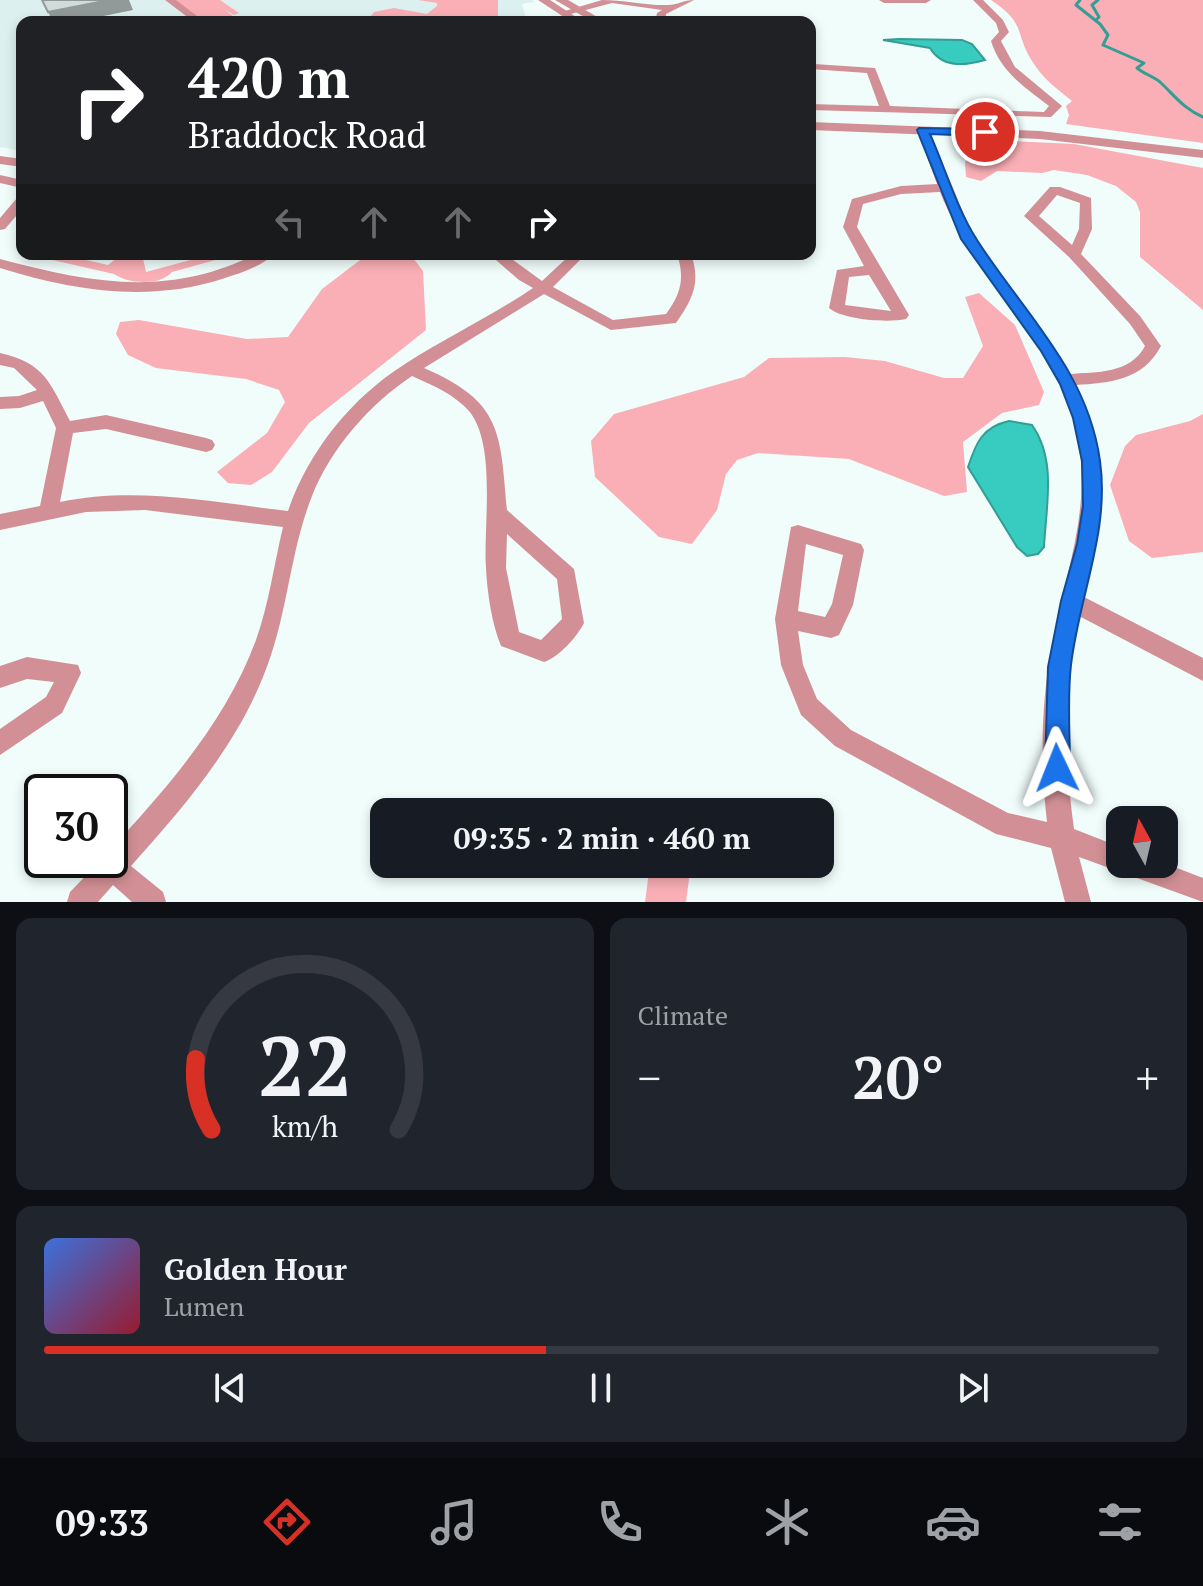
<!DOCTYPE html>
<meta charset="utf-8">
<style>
:root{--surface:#171b24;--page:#20242c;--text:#f1f3f6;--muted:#9ea1a6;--line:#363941;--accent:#d93025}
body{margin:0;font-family:"PT Serif",serif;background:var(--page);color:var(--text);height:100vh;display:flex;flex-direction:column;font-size:30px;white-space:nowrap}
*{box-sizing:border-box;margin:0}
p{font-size:26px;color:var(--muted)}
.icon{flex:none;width:44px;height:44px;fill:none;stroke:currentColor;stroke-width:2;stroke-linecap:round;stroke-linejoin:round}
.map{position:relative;height:902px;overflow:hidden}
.panel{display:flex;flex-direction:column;gap:16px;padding:16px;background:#0d0f14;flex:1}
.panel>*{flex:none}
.banner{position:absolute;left:16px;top:16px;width:800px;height:244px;border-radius:16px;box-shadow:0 4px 12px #0003;background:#202124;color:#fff;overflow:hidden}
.needle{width:52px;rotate:352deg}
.controls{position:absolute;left:1106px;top:806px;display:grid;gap:16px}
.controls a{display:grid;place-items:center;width:72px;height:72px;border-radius:16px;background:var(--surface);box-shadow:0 4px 12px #0003;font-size:40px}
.speed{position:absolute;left:24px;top:774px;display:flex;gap:16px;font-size:40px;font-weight:700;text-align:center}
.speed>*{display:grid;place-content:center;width:104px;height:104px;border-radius:50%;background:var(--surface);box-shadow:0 4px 12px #0003;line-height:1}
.speed .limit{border:4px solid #111;border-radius:12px;background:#fff;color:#111}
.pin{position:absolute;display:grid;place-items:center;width:68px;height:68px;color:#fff;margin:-34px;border:4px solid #fff;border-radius:50%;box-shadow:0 2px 8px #0007}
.me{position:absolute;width:88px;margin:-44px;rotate:358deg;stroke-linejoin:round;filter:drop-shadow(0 0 6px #0008)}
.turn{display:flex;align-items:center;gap:28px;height:168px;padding:0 40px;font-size:36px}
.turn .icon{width:104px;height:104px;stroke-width:2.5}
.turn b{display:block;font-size:56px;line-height:68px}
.lanes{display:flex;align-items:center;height:76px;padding:0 40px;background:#0003;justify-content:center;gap:40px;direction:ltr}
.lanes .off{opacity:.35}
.big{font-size:60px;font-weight:700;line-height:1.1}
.panel .card{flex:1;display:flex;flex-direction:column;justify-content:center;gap:12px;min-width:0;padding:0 28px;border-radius:16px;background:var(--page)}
.panel .dial{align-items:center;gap:0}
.dial svg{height:208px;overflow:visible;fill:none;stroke:var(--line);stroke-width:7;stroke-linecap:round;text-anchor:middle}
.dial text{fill:var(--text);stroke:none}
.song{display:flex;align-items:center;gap:24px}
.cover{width:96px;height:96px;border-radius:12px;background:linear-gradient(135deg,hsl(220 70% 55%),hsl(350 70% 35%))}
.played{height:8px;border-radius:4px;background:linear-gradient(90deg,var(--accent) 45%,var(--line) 45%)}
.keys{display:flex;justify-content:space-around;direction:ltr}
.heat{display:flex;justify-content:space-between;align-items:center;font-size:44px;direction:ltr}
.panel .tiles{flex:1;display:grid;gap:16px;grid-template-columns:1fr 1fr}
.card:last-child{grid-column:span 2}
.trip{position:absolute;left:370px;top:798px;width:464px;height:80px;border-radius:16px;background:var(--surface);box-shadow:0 4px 12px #0003;font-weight:700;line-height:80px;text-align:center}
.tab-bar{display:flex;height:128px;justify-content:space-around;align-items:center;background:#090b0e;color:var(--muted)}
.tab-bar .icon{width:56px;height:56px}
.tab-bar .current{color:var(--accent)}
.tab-bar b{font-size:36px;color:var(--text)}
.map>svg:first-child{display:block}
.built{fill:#dcf1ef}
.green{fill:#faafb6}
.water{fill:#38ccc1;stroke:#349d95;stroke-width:2}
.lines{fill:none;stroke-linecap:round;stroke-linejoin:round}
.stream{stroke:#349d95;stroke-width:3}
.minor{fill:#d29096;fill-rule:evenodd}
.tertiary{fill:#d29096;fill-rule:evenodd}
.shaded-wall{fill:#929a99}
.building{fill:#d0dcda;stroke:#929a99;stroke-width:2}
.route{fill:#1a73e8;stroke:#114b97;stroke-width:2}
</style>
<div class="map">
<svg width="1203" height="902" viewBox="0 0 1203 902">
<rect width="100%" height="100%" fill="#f0fdfb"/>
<path class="built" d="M0 0H165L195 22H22V151L0 147Z
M179 0H532L534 2 522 4 527 22H209Z"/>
<path class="green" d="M175 0H220L239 13 234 15 225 10 241 22H205Z
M418 0H498V19L502 22H366L374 12 394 8 427 14 437 6V3Z
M991 0H1203V143L1066 124 1069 115 1066 106 1072 101C1057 89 1042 78 1032 61 1014 32 1027 24 991 0Z
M1012 141 1074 144 1203 168V310L1140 257V212L1136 202 1116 186 1087 175 1054 170 1042 173 997 171 981 181 966 177 965 162 986 144Z
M26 254H45L63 259 68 256 108 265 122 254H142L146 272 194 259 202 254H237L172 272C160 286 128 284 114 274Z
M368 254H410L423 271 426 330 309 423 272 472 251 485 228 483 217 472 267 433 285 402 279 390 246 379 156 368 128 355 116 334 120 322 139 320 247 339 288 337 322 289Z
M979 293 1015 325 1044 392 1039 405 1002 413 963 442 967 492 944 496 849 459 758 453 737 460 726 474 717 510 692 544 659 537 595 477 591 441 614 414 744 377 769 358 845 357 885 361 944 378H963L983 346 965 297Z
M1203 414V552L1152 558 1129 541 1110 485 1125 446 1136 435 1190 421Z
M650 864H691L686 902H645Z"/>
<path class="water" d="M899 39 962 40 972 44 985 60C964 66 942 68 930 48L883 40Z
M1009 421 1032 425C1057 460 1046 506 1044 547L1038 554 1027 556 1017 547 968 467C976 443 982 427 1009 421Z"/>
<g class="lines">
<path class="stream" d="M1080 0 1076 5 1100 24 1108 35 1103 45 1144 63 1137 68C1144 74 1153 76 1160 82 1175 96 1184 109 1203 117
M1096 20 1099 17 1092 5 1098 0"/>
<path class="minor" d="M165 0H176L205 22H194Z
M602 0C623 0 649 6 668 5 677 5 684 0 694 0L666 14 665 22H655L657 13 662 10 612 3 563 16 558 13Z
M879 0H931L926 3H884Z
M973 0H983L1003 20 1009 32 1001 41 1015 67 1062 106 1051 117 810 110V104L879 106 867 73 810 69V65L814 64 875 68 890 106 1044 112 1049 106C1025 88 1000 71 991 41L999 32 996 23Z
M919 128 929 130 970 229 1069 374C1097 372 1130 374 1145 346L1130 324 1069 257 1024 216 1050 187H1060L1091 198 1092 229 1081 254 1140 316 1161 346C1143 380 1111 383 1075 385 1112 455 1102 523 1084 597L1203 658V681L1079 616C1064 686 1064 758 1074 829L1120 847V864L1164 863 1203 878V902L1079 857 1091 902H1065L1051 848 996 834 835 746 801 715 781 665 775 619 791 527 798 525 861 544 864 550 853 605 839 635 831 638 798 631 803 665 817 699 851 730 1008 813 1047 822C1040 763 1041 703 1052 645 1065 572 1094 505 1076 430 1054 340 974 277 940 192L901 194 863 204 857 227 909 315 906 319C888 323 843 320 829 308L837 270 864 266 843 227 852 199 901 186 937 184 917 130ZM1057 195 1080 203 1079 229 1072 245 1039 216ZM869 275 891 311 845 305 849 277ZM806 544 843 555 832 604 825 617 798 611Z
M0 175 22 180V188L0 183Z
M22 197V209L5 229 0 230V218L17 198Z
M256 254H274C262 266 241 273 225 278 150 303 74 291 0 268V259C91 283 168 298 256 254Z
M489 254H505L542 281 571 254H586L553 287 613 320 666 314C681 294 685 278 677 254H691C701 282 693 299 676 323L611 330 544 294 424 368C503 402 500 433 507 510L574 569 584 623C577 637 559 657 544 662L501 646C492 625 487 592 486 568 483 527 497 445 469 411 454 394 432 385 412 376 370 404 331 448 312 496 289 554 288 617 263 677 234 749 182 809 131 866L163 892 166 902H132L113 885 98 902H67L70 892 101 860H110V850C168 787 226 721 256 640 269 604 274 564 283 527L145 510 86 512 0 530V514L40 506 56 428 43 401 20 408 0 409V397L19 396 37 390 14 368 0 365V353C45 363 50 383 70 421L106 415 206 438 212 440 215 445 212 450 206 452 106 429 73 433 60 502C135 486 212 502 288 511 308 452 352 397 405 364 447 337 492 316 533 288L519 280ZM507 534 557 579 562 619 541 640 519 632 506 568Z
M27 657 78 665 81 673 62 713 0 755V729L46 697 54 682 27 679 0 688V666Z"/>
<path class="tertiary" d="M538 0H550L576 17 567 19Z
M555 0H568L606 22H593Z
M810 122 1040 131 1203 150V158L1040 139 810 130Z
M0 156 22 159V167L0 164Z"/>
</g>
<path class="shaded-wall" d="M109 0H129L133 10 74 22H53L48 12Z"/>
<path class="building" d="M42 0H109L48 12Z"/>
<path class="route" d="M919 128 985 129 991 132 985 136 930 134C945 168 957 209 977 240 1023 312 1088 371 1100 461 1110 531 1079 596 1071 665 1067 699 1070 734 1070 768L1066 777 1057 781 1049 777 1045 768 1048 667 1061 601 1077 544 1083 506 1082 461 1073 418 1060 384 1041 351 961 239 917 130Z"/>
</svg>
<div class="controls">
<a><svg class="needle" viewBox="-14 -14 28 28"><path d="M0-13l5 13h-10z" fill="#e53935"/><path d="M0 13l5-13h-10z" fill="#9ea1a6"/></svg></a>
</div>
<div class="speed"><div class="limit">30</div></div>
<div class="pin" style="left:985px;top:132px;background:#d93025"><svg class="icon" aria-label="arrive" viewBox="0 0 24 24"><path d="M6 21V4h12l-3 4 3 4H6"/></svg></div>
<svg class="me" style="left:1057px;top:768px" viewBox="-20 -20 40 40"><path d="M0-17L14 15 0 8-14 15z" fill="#1a73e8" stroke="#fff" stroke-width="4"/></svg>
<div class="trip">09:35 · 2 min · 460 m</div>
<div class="banner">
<div class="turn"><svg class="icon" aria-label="right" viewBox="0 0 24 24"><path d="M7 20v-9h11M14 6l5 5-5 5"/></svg><div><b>420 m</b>Braddock Road</div></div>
<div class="lanes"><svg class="icon off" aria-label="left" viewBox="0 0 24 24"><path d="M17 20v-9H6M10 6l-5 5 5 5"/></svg><svg class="icon off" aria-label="ahead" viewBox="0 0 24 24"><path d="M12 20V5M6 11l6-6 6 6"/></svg><svg class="icon off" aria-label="ahead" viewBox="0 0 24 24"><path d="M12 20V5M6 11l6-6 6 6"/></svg><svg class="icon" aria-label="right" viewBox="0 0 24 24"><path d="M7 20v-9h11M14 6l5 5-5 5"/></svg></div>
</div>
</div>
<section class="panel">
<div class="tiles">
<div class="card dial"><svg viewBox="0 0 100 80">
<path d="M14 69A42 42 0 1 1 86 69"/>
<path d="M14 69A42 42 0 0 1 8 42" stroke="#d93025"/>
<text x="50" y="56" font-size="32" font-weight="700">22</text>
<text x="50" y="72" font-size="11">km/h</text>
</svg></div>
<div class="card"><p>Climate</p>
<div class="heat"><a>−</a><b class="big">20°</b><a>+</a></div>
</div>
<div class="card">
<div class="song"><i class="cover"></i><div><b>Golden Hour</b><p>Lumen</p></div></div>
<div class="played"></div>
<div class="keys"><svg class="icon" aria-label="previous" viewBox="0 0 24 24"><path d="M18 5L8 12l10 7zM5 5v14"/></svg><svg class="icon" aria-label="pause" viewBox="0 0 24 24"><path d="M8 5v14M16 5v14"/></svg><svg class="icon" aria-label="next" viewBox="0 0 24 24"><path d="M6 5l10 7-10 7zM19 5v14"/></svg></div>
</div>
</div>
</section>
<nav class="tab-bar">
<b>09:33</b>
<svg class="icon current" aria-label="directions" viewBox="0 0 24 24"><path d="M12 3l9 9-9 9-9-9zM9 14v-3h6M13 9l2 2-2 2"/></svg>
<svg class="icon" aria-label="music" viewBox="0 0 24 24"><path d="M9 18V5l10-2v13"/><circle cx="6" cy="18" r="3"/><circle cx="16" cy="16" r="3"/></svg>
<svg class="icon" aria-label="phone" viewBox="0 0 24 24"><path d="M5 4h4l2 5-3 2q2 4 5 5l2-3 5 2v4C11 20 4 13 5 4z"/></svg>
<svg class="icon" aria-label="climate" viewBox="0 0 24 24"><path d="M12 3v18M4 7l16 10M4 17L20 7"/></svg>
<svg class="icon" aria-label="car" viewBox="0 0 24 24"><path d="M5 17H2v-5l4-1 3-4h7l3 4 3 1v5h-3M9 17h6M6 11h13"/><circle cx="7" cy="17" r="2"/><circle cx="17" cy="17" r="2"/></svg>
<svg class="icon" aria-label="filters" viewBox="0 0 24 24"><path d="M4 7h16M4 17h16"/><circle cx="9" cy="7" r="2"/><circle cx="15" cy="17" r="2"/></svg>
</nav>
